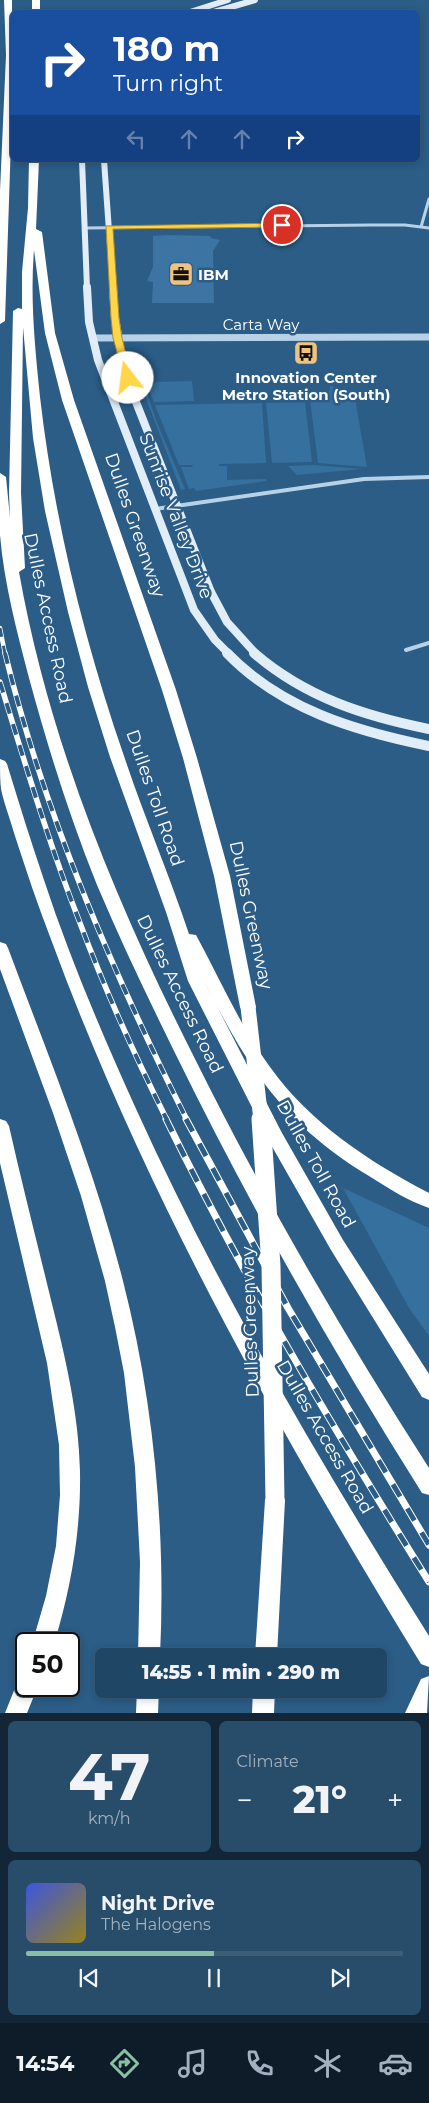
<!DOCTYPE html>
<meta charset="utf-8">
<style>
:root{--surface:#204665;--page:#284d6b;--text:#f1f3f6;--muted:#a2b1bf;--line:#3d5e79;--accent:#8abfa5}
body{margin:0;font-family:Montserrat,sans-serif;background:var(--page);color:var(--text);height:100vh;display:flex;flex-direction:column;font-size:19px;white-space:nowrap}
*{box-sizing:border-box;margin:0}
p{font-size:16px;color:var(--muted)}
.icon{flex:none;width:28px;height:28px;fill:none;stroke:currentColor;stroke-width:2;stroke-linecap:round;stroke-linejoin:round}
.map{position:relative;height:1713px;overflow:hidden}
.sheet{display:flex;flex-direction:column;gap:8px;padding:8px;background:#122638;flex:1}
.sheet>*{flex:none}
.banner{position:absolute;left:10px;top:10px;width:410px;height:152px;border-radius:8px;box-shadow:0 2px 8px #0003,0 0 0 1px var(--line);background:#1a4fa0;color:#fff;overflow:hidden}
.speed{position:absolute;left:15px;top:1632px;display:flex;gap:10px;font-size:25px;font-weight:700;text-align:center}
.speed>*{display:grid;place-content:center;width:65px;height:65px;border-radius:50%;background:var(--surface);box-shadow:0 2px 8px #0003,0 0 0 1px var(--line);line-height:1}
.speed .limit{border:2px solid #111;border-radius:8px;background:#fff;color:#111}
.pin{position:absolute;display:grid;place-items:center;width:42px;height:42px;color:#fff;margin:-21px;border:2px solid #fff;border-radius:50%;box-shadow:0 1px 5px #0007}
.me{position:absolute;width:55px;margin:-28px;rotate:345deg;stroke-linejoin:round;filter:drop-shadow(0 0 4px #0008)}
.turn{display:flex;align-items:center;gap:18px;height:105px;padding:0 20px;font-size:22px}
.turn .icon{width:65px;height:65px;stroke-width:2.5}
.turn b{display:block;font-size:35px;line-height:42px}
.lanes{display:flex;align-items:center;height:48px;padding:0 20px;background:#0003;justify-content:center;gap:25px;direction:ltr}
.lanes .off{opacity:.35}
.big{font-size:38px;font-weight:800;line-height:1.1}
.sheet .tile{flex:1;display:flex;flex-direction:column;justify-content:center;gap:8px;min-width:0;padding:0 18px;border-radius:8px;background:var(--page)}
.sheet .dial{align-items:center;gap:0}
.dial b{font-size:65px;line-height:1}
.song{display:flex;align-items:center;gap:15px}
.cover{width:60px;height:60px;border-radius:8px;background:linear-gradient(135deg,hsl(230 70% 55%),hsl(50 70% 35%))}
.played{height:5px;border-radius:2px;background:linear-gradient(90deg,var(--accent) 50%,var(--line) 50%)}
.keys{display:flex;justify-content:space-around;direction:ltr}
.heat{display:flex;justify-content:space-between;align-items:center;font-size:28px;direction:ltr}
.sheet .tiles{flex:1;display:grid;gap:8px;grid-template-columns:1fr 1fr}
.tile:last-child{grid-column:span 2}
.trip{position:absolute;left:95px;top:1648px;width:292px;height:50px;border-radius:8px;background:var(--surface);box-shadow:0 2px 8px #0003,0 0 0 1px var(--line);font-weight:800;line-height:50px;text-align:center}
.tab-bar{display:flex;height:80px;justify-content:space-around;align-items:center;background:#0d1c28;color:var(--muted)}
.tab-bar .icon{width:35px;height:35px}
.tab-bar .current{color:var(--accent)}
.tab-bar b{font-size:22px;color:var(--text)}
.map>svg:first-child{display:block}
.green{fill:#36709e}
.building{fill:#3c75a3}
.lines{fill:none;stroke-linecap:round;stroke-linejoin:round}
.minor-far1{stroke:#b7d2e8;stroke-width:3}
.minor{stroke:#b7d2e8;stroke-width:4}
.tertiary{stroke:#b7d2e8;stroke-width:7}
.secondary-far2{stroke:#e1edf7;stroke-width:6}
.secondary-far1{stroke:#e1edf7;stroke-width:8}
.secondary{stroke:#e1edf7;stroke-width:10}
.motorway{fill:#fff;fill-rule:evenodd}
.rail-far2-casing{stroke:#fff;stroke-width:4.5}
.rail-far1-casing{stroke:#fff;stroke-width:5.5}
.rail-casing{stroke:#fff;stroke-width:7}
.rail-far2{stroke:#2b5d87;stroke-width:3;stroke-dasharray:9;stroke-linecap:butt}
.rail-far1{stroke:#2b5d87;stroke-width:4;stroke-dasharray:11;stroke-linecap:butt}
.rail{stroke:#2b5d87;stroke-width:5;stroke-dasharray:14;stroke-linecap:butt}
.motorway-bridge-far1{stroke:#fff;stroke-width:15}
.motorway-bridge{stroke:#fff;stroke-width:19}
.route{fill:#ffd54a;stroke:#a68a30}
.labels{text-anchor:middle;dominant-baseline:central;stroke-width:5;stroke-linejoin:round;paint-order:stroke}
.far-poi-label{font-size:15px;font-weight:bold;fill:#fff;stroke:#2b5d87;text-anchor:start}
.far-street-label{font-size:15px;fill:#fff;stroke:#2b5d87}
.street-label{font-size:18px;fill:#fff;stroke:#2b5d87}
</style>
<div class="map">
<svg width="429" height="1713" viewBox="0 0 429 1713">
<rect width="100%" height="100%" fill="#2b5d87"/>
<path class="green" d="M137 366 158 425 185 489 181 490 134 367Z
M192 381 194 401 154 402 148 388 156 382Z
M330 386 336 387 337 393H354L367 467 318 463 309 392 330 391Z
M305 402 312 462 272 463 266 403Z
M262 403 266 463 219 464V466H227V480L266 479V481L196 491 194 488 189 489 181 467H192L193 465H179L155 405Z
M315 465 361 469 297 475 288 466Z
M343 1188 429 1228V1336L409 1308Z"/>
<path class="building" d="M170 235 210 236 211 238 220 240 213 251 214 303H152L153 282 147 281 153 267V236Z"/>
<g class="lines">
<path class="minor-far1" d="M421 227 429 199
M84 228 371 225H405L429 228"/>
<path class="minor" d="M155 509 364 479 429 477
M406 650 429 643"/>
<path class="tertiary" d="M93 338 429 337"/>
<path class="secondary-far2" d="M190 12 228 0
M214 12 255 0
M82 160 87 288
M104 160 113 288"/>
<path class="secondary-far1" d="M87 287 89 322 98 360 194 610 215 640 229 654
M113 287 115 318 121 354 134 397 211 592 227 622 256 654"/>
<path class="secondary" d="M227 653C281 709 355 731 429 746
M254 653C305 697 364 716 429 729"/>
<path class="motorway" d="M4 0H12V110L5 321 0 324V191L6 55Z
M32 0H40V12H32Z
M29 160H39L36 229 42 232 55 333 74 400 176 690 197 758 230 876 256 1007 254 1011 248 1013 242 1011 240 1007 214 876 183 758 162 690 62 400 45 333 34 250C30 299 35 348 40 397 54 519 84 640 124 756 144 816 169 874 189 934L196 935C220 979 240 1026 270 1067 310 1123 368 1161 429 1193V1208C408 1201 388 1188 369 1176 282 1123 248 1068 203 979L282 1133 343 1240 429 1374V1400L422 1397 331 1250 270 1143 188 981 166 912 110 757 88 687 68 612 45 511 33 438 23 327 21 493 25 568 19 572C49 741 115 900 192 1053 263 1196 343 1334 429 1468V1495L422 1493C332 1350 249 1204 175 1053 148 998 121 942 97 885 70 818 48 748 29 678 17 632 4 583 0 535 0 515 0 494 0 473L6 477 10 518 9 493 13 311 18 308 22 309V272L28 208Z
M0 759 5 761 7 764C19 803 31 842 44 880 70 959 103 1036 137 1111 220 1294 323 1467 429 1636V1667L421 1664C280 1433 146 1197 52 942 38 906 26 870 14 833 10 818 4 804 1 789 0 780 0 769 0 759Z
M0 942 6 944 8 948C49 1058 94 1167 123 1281 154 1402 166 1531 160 1656H138L140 1562 135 1467 124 1373 115 1327 105 1281 81 1196 53 1113 0 969Z
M0 1119 6 1121 9 1126C22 1184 37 1242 51 1300 65 1356 79 1414 80 1472 81 1531 71 1588 54 1644H32L46 1596 56 1546 60 1495 59 1445 47 1363 0 1163Z
M275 1491 282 1493 285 1500 277 1656H255L265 1500 268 1493Z
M26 1676V1686H38L27 1713H5L19 1678Z
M429 1676 427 1713H405L421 1679Z
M137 1689H159L158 1713H136Z
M253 1689H275L274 1713H252Z"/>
<defs>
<path id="rail-far2" d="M0 628 5 654"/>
<path id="rail-far1" d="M5 653C45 816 112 971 187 1120
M0 682C25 763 49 844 80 923 105 990 135 1056 167 1120"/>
<path id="rail" d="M166 1119C244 1279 335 1431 429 1582
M186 1119 288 1308 429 1545"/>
</defs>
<use href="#rail-far2" class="rail-far2-casing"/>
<use href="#rail-far1" class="rail-far1-casing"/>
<use href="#rail" class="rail-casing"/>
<use href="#rail-far2" class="rail-far2"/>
<use href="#rail-far1" class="rail-far1"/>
<use href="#rail" class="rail"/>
<path class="motorway-bridge-far1" d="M248 1007 261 1120"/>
<path class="motorway-bridge" d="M261 1119 271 1266 275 1500"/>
</g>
<path class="route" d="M282 223 286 225 285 227 113 229 119 318 122 338 132 378 125 379 113 338 111 318 106 226Z"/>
<defs>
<symbol id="office-square" viewBox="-11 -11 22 22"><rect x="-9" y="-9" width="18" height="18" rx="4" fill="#eec27f" stroke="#2b5d87"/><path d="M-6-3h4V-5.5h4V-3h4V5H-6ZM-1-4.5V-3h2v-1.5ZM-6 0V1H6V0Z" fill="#111"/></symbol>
<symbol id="bus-square" viewBox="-11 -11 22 22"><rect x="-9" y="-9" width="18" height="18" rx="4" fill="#eec27f" stroke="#2b5d87"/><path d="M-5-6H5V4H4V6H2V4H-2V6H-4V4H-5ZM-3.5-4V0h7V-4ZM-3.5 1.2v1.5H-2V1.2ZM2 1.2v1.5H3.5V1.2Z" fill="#111"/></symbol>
</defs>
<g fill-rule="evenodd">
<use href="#office-square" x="167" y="260" width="28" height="28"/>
<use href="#bus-square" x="292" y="339" width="28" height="28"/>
</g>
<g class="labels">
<g class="far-poi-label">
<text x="198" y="274">IBM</text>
<text x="306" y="377" text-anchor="middle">Innovation Center<tspan x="306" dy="17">Metro Station (South)</tspan></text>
</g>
<g class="far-street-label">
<text x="261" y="324">Carta Way</text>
</g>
<g class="street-label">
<text transform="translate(176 516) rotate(69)">Sunrise Valley Drive</text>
<text transform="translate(135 525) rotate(71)">Dulles Greenway</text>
<text transform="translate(48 618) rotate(78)">Dulles Access Road</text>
<text transform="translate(155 798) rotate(71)">Dulles Toll Road</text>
<text transform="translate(251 915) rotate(78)">Dulles Greenway</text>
<text transform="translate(180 994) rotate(64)">Dulles Access Road</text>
<text transform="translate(316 1164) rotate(61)">Dulles Toll Road</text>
<text transform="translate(250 1322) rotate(-92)">Dulles Greenway</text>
<text transform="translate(325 1437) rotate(60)">Dulles Access Road</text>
</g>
</g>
</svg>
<div class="speed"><div class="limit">50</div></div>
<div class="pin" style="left:282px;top:225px;background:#d93025"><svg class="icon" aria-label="arrive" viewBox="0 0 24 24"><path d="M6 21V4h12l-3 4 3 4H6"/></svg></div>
<svg class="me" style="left:128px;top:378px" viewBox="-20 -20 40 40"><circle r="19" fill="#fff"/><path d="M0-13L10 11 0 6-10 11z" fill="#ffd54a"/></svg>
<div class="trip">14:55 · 1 min · 290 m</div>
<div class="banner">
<div class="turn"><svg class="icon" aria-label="right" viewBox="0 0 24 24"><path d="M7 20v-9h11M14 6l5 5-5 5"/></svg><div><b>180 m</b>Turn right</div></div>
<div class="lanes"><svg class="icon off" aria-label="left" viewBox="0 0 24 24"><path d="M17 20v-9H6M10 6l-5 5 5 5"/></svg><svg class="icon off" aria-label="ahead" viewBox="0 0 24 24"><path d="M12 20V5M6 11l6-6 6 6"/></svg><svg class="icon off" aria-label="ahead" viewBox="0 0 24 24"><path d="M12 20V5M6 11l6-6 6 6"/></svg><svg class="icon" aria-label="right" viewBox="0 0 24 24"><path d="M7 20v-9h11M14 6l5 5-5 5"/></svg></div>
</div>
</div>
<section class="sheet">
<div class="tiles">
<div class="tile dial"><b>47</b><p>km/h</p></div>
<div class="tile"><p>Climate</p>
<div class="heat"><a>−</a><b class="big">21°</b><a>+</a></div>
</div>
<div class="tile">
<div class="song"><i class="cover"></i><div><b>Night Drive</b><p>The Halogens</p></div></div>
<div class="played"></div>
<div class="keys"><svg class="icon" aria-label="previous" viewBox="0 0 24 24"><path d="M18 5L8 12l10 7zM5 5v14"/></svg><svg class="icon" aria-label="pause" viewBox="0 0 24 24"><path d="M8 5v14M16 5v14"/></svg><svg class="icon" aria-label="next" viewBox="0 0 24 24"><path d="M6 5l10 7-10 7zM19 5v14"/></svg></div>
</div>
</div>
</section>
<nav class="tab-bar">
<b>14:54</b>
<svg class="icon current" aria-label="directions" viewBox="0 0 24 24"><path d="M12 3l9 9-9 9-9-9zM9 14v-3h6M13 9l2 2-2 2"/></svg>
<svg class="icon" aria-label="music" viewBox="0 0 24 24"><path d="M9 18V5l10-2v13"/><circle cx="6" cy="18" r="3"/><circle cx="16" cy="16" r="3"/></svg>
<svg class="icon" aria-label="phone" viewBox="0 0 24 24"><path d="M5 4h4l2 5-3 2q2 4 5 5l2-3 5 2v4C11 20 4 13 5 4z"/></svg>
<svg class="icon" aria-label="climate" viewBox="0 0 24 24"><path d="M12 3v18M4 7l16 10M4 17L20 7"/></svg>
<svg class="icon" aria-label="car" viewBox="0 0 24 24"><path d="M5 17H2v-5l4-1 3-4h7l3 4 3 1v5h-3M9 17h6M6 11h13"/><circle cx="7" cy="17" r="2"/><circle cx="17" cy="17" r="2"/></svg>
</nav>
